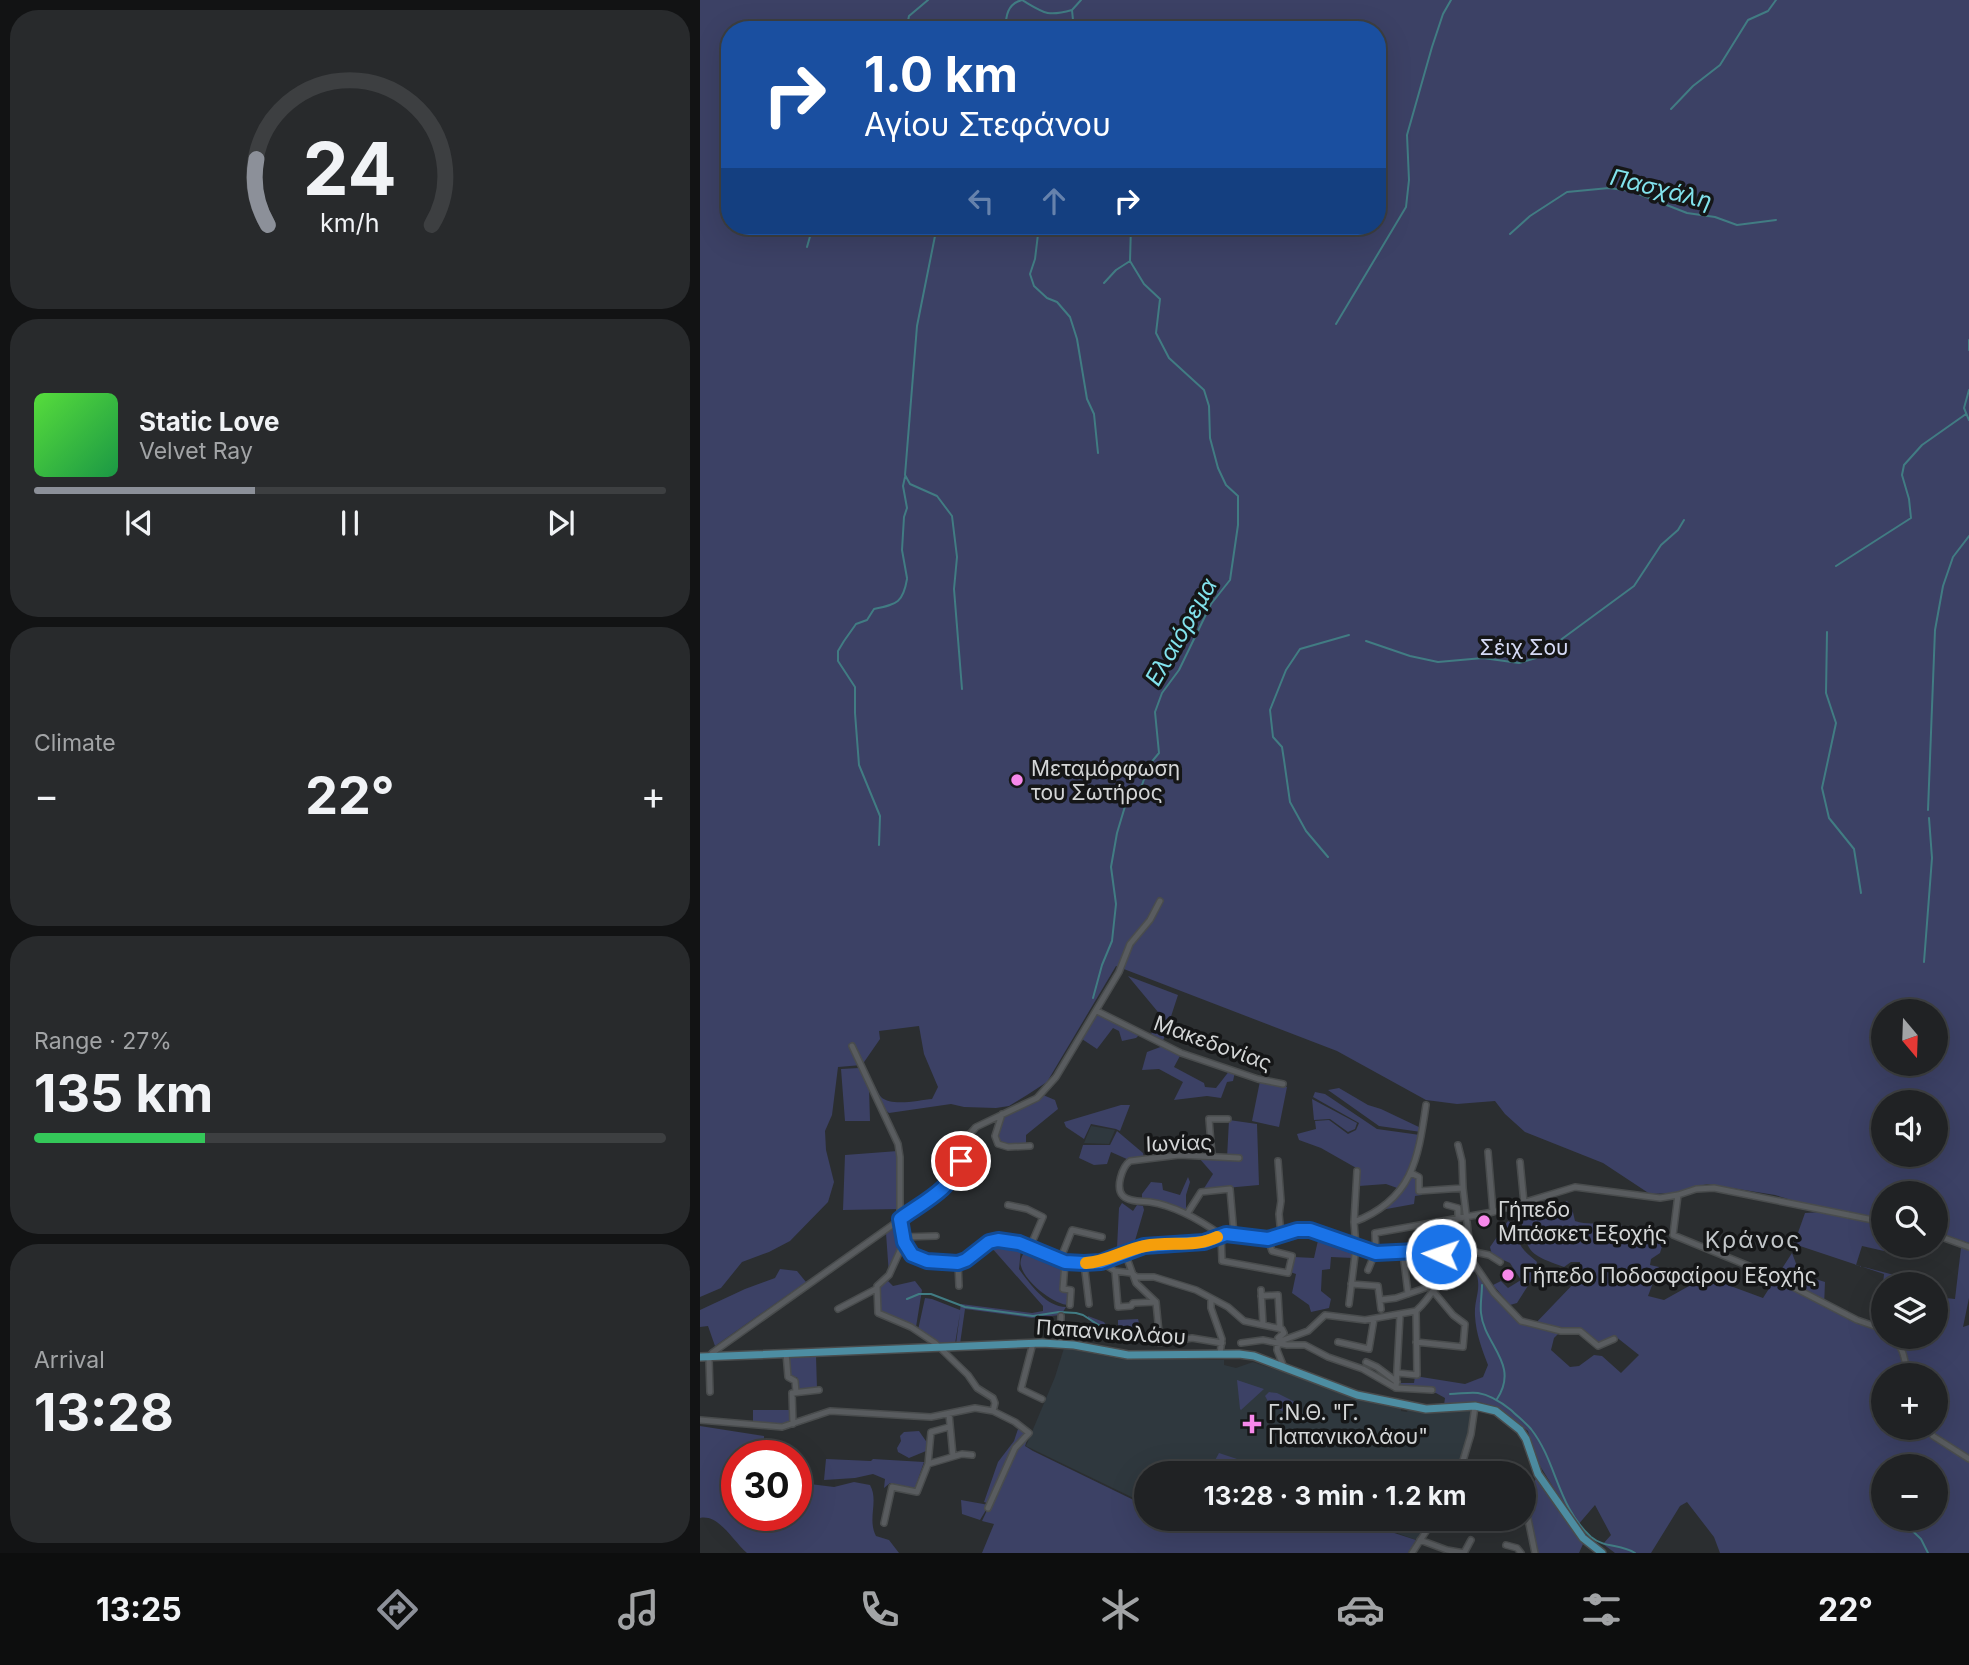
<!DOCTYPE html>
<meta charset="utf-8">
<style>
:root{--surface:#202224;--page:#282a2c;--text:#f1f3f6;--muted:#a2a4a6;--line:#3d3f41;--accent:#8c9099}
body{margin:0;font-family:Inter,sans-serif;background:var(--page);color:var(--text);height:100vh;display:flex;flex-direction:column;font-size:26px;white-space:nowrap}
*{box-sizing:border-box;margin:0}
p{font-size:23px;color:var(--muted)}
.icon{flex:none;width:38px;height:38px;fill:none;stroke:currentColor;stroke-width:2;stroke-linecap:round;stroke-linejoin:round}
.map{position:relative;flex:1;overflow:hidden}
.details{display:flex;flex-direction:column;gap:10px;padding:10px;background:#121314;width:700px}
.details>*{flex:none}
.top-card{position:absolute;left:21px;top:21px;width:665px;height:214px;border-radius:28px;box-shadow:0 7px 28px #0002,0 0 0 2px var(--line);background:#1a4fa0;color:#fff;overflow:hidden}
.needle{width:46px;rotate:161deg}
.buttons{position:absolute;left:1171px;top:999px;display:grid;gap:14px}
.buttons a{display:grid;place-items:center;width:77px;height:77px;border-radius:50%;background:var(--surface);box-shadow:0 7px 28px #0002,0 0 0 2px var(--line);font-size:35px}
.speed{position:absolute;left:21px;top:1440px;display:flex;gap:14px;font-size:35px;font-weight:700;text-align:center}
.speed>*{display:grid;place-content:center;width:91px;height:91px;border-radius:50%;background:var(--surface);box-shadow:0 7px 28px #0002,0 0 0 2px var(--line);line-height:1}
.speed .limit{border:10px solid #d22;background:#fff;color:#111}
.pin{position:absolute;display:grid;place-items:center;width:60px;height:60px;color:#fff;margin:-30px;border:4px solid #fff;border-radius:50%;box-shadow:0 2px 7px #0007}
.me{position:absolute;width:77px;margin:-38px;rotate:273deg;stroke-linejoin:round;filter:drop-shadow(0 0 5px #0008)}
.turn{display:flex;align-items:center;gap:24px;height:147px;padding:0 28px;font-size:32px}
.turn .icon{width:91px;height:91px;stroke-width:2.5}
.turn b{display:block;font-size:49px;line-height:60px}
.lanes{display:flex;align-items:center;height:66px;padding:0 28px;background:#0003;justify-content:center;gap:35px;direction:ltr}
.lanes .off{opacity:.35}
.big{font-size:52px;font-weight:700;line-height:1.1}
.details .tile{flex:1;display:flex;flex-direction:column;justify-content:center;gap:10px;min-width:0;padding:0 24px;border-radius:28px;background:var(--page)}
.details .dial{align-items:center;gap:0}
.dial svg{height:182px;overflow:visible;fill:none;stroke:var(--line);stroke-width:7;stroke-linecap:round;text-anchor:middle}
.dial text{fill:var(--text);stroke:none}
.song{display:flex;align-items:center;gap:21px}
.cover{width:84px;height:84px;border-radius:10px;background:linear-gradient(135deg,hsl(110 70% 55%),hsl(140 70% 35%))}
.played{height:7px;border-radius:4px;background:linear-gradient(90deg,var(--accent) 35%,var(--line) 35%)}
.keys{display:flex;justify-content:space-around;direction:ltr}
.heat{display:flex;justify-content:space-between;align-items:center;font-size:38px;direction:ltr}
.charge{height:10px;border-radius:5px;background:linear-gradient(90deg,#34c759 27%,var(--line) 0)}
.trip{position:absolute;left:434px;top:1461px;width:402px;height:70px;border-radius:35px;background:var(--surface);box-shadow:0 7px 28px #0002,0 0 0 2px var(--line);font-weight:700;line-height:70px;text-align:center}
.tab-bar{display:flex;height:112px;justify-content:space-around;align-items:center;background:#0d0e0e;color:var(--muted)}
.tab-bar .icon{width:49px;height:49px}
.tab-bar .current{color:var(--accent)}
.tab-bar b{font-size:32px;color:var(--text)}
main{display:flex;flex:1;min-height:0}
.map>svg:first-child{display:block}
.built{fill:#2f383e}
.green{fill:#3c4165;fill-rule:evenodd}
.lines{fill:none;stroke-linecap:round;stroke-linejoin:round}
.stream{stroke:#417c83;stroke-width:2}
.minor-casing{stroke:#494c4d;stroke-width:8}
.major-casing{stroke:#494c4d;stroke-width:10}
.minor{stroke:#595c5f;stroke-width:5}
.major{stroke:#4d8da2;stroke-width:7}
.route-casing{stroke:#114b97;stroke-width:18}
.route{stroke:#1a73e8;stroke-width:12}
.slow{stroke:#f59e0b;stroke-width:12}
.poi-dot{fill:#f788eb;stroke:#151617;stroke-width:2.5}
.labels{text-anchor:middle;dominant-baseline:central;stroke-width:7;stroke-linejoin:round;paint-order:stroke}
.park-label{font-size:21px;fill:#d6dbf6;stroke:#151617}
.poi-label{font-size:21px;fill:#d4d6d7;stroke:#151617;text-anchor:start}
.street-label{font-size:21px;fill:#d4d6d7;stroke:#151617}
.water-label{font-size:23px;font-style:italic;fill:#82e3ed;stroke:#151617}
.neighbourhood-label{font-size:23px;letter-spacing:2px;fill:#c2c6c9;stroke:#151617}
</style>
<main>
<section class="details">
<div class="tile dial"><svg viewBox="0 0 100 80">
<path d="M14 69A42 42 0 1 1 86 69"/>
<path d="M14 69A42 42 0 0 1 9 40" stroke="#8c9099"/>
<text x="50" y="56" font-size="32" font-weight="700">24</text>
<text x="50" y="72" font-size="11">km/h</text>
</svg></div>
<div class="tile">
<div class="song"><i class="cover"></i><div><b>Static Love</b><p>Velvet Ray</p></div></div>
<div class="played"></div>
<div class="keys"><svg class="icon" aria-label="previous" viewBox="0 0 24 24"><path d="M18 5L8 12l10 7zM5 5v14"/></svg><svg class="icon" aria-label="pause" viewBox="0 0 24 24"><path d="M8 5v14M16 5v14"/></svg><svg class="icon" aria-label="next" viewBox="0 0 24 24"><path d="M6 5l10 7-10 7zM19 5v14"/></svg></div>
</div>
<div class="tile"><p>Climate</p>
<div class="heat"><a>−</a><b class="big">22°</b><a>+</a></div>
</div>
<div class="tile"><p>Range · 27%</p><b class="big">135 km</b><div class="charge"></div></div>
<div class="tile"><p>Arrival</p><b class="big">13:28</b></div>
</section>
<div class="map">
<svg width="1269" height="1553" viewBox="0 0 1269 1553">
<rect width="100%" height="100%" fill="#2b2e30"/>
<path class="built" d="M391 1126 415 1130 409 1144 384 1143Z
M364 1348 421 1359 524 1360V1365L536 1368 553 1362 661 1399 701 1408V1411L707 1412 708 1409 726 1413 772 1408 767 1436 756 1473 446 1474V1504L326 1446 355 1377Z
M493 1519H577L516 1527Z
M659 1519H730L716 1540Z"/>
<path class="green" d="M0 0H1269V1243L1236 1232V1194H1183V1219L1105 1204 1075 1195 1007 1184 972 1193 950 1194 903 1163 825 1132 805 1114 795 1101 757 1104 726 1100 637 1051 416 966 347 1082 327 1095 309 1106 296 1108 264 1107 251 1104 189 1113 183 1108 172 1087H175C177 1090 178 1094 181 1097 192 1107 219 1100 232 1099L238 1087 224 1054 219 1026 179 1031 180 1039 162 1065 138 1067 132 1115 125 1131 126 1150 134 1182 128 1202 90 1241 69 1252 42 1262 21 1288 0 1297ZM30 30H677V226H30ZM1183 1012H1236V1064H1183ZM1183 1102H1236V1155H1183Z
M428 976 478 995 462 1044 450 1038 458 1012Z
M398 1013 439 1035 436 1038 422 1041 419 1031 413 1028 397 1049 382 1039Z
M463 1046 481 1054 474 1067 504 1083 505 1087 516 1088 530 1070 535 1072 533 1081 527 1082 521 1098 507 1096 474 1100 483 1082 459 1069 442 1070 447 1052Z
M159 1068 169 1088 170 1121H145L141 1069Z
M560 1081 587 1087 579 1127 552 1121Z
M639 1088 668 1105 681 1109 721 1128V1132L679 1126 628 1090Z
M615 1092 625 1094 677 1129 720 1135 714 1157 700 1189 686 1184 659 1186 658 1169 621 1148 599 1140 597 1134 616 1129 615 1121 629 1120 648 1134 656 1130 659 1123 613 1097Z
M343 1095 355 1100 358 1109 326 1135V1145L300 1144 297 1137 303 1115Z
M612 1099 657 1123 655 1129 648 1132 630 1119 614 1120Z
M421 1105H430L420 1131 416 1129 391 1124 384 1139 366 1127 364 1122Z
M529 1120 557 1124 559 1185 503 1190 513 1174 499 1158H527Z
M417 1131 443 1153 444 1158 429 1160 411 1152 407 1164 394 1165 379 1158 383 1145H410Z
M198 1151 199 1209 143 1210 145 1155Z
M712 1175 718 1178 722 1195 715 1196 714 1204 681 1210 704 1190Z
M488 1177 490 1182 486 1195V1211L469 1203 442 1199V1194L451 1182 462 1183 463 1190 480 1195Z
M867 1201 872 1208 875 1221C903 1230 918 1209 934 1242L954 1239 963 1243 960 1253 951 1259 950 1265 959 1267 948 1296 964 1300 998 1281 1009 1284 1017 1281 1063 1298 1092 1253 1100 1274 1125 1282 1124 1307 1183 1332V1337H1236V1297L1255 1299 1261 1248 1269 1250V1298L1263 1327 1269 1325V1553H1020L1014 1537 987 1502 980 1506 951 1553H915L903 1544 911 1535 895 1505 877 1526 837 1461 828 1431 800 1409 779 1402 744 1405 745 1398 736 1393 698 1389 699 1383H714L715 1376 765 1384 783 1377 788 1365C782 1349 776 1334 775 1316 774 1298 782 1290 776 1272L763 1270 759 1266 761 1253 766 1250 769 1258 819 1322 832 1327 879 1278 880 1262H871L864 1267C833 1255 827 1256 821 1220L833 1213 837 1217 852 1218 860 1209 869 1217 864 1203ZM862 1330H878L900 1343 915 1336 939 1355 921 1373 902 1356 894 1355 879 1366 870 1367 851 1350 854 1338ZM1183 1376H1236V1428H1183ZM1183 1466H1236V1519H1183Z
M422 1203 433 1211 437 1205 443 1206 444 1210 434 1244 417 1248 419 1208Z
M1122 1212 1183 1225 1184 1251 1162 1246 1156 1265 1198 1276 1196 1284H1183L1184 1274 1094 1244 1105 1213Z
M808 1221C820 1227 815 1240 824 1250 827 1254 833 1258 837 1262L831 1281 817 1303 810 1305 793 1285 801 1281 808 1288 821 1280 810 1263 792 1255 790 1247Z
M195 1227H198L200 1243 189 1275 186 1233Z
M619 1236 654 1249 653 1258 631 1257 630 1269 622 1270 621 1291 631 1299 629 1308 611 1312 609 1305 592 1293 596 1274 590 1272 594 1257 614 1258Z
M293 1245 321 1249 319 1269C330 1284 346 1307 366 1307L361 1315 332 1318 265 1309 260 1344H256L260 1313 255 1344H239L218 1330 225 1298 232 1299 260 1310 261 1304 332 1313 343 1311V1306L291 1247Z
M325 1250 363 1265 361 1290 369 1292V1305C354 1305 325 1282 321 1266 319 1260 323 1255 325 1250Z
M80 1269 97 1271 106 1282 15 1346 8 1326 0 1327V1310L45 1289 75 1278Z
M187 1280 193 1286 215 1281 222 1290 216 1327 180 1312 179 1288Z
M388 1316 404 1322 409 1329 418 1326V1320L438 1319 442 1335 447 1338 459 1337V1342C453 1343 412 1338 407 1335 401 1332 394 1324 388 1319Z
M88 1355 116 1356 117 1389H98L97 1377H89Z
M537 1380 564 1389 541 1410 540 1409Z
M569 1392 577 1393 599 1404V1407L590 1415 570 1405 565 1396Z
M53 1410H91V1423L53 1424Z
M0 1426 64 1436V1456H37V1516H96V1512L102 1510 106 1488 110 1484 134 1487 154 1482 170 1485C179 1501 167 1519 176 1536L189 1540 199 1553H47C33 1541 19 1514 0 1518Z
M319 1426 328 1433 314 1448 290 1504 284 1502 298 1462 314 1441Z
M219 1431 228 1444 226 1451 209 1458 198 1452 197 1448 201 1441 200 1436 204 1432Z
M328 1437 325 1446 333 1451 446 1506V1519H479L517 1530 591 1519H651L716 1540 708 1553H282L294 1524 282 1521 316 1449Z
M519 1453 543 1461 537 1473H508Z
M126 1459 171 1461 173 1459 224 1462 215 1488 190 1483 184 1488 185 1479 173 1474 155 1478 124 1480Z
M837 1477 883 1544 879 1553H837L825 1497Z
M261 1500 289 1505 280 1520 262 1514Z"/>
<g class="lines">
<path class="stream" d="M206 30 209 16 228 0
M305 30C306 16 307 4 322 0 344 13 347 17 372 10
M374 30 372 10 381 0
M971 109 993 86 1020 65 1048 20 1068 11 1076 0
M237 226 217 326 205 475 210 484 237 496 252 516 257 557 254 589 262 689
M339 226 335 259 330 274 334 286 347 298 357 302 370 317 377 339 387 399 394 414 398 453
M810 234 830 216 867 192 909 188 931 191 987 213 1015 217 1037 225 1076 220
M107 247 113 226
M404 283 416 270 430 261 431 226
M636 324 706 207 709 180 707 135 732 47 743 14 751 0
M1269 340V350
M1269 390 1264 408 1269 420
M205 477 203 486 207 508 204 517 202 550 207 578
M1136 566 1211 518 1209 499 1202 475 1204 465 1222 445 1266 414
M1127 632 1126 693 1136 723 1122 788 1129 818 1154 849 1161 893
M666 641 710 656 738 662 783 658 819 663 836 658 934 586 961 545 978 530 984 520
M1228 810 1235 630 1243 586 1253 557 1269 536
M179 845 180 816 159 765 155 713V687L138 661V651L144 641 156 624 167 620 174 609C197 604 203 603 207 579
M628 857 606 831 590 802 584 760 582 747 573 737 570 710 586 670 600 649 649 635
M1224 962 1232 858 1229 818
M393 998 402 965 412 941 416 904 411 867 417 833 426 803 442 785 449 765 459 753 455 712 462 693 479 670 511 604 530 580 538 525V496L526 485 518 468 510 438 509 406 504 390 469 358 456 333 460 299 444 284 430 261
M782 1285C782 1294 780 1304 781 1313 784 1345 820 1364 797 1399
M207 1299 219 1294H231L265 1307 333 1316 359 1312 376 1313 383 1315 408 1331H425L451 1339
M750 1394C759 1394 769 1392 778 1393 791 1395 801 1402 811 1410 817 1416 825 1422 831 1429 857 1462 857 1506 891 1537 904 1548 921 1544 935 1553
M1200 1519 1221 1539 1228 1553"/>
<defs>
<path id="minor" d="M397 1011 481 1053 558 1079 583 1084
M152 1046 198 1144 200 1157V1219L204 1242 212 1255 227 1261 263 1262 289 1242 298 1240 319 1243 365 1262 384 1263 401 1262 444 1246 504 1242 526 1234 568 1239 603 1230 679 1254 737 1250 767 1245 769 1239 763 1188 762 1161 758 1145
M302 1114 295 1136 298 1144 308 1147 330 1146
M788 1152 793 1212
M512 1156 509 1119H528
M578 1161 581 1201 579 1214 581 1235
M820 1162 824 1203
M711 1173 719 1177V1191L763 1188
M978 1195 973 1235 1066 1273 1157 1320 1183 1329
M308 1205 327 1209 343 1217 330 1247
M747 1205 758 1208V1217
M487 1214 501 1192 530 1189 534 1235
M654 1222C712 1200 718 1160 726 1105
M731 1223 734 1234
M521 1235C500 1220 476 1206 450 1202 442 1201 429 1202 423 1196 415 1188 422 1167 430 1161L479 1155 539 1158
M521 1235 522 1261 588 1273 592 1256 572 1251 568 1239
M1236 1235 1269 1247
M203 1237 236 1236
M204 1242 189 1275 177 1286 178 1313 211 1327 235 1343 268 1375 277 1388 293 1398 295 1403 293 1411
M767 1245 770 1251V1258L794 1293 821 1321 861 1331H880L898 1346 914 1339
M770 1251 789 1255 800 1262
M703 1252 708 1294
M425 1253 436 1283 456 1302 460 1343
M676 1253 675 1233 793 1212 875 1187 960 1198 978 1195 996 1189 1014 1188 1183 1222
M360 1260 372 1230 402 1237
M365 1262 363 1289 371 1290 370 1305
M401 1262 415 1271 431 1273 437 1277H454L496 1290 528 1307 544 1321 582 1329 584 1333 578 1338
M258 1263 259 1286
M384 1263 389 1304
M668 1270 675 1253
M415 1271 418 1307 431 1306 433 1303 456 1302
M651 1284 678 1286 681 1309
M735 1289C749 1277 757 1266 759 1247
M561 1290 563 1324
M561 1296 578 1295 580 1329
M511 1299V1308L522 1339 520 1354
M680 1300 696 1298 725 1288 739 1278
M649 1304 656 1247 654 1222 657 1171
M138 1309 176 1289
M1192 1337C1205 1349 1204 1359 1208 1376
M460 1340 475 1341 492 1338 522 1343
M638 1342 669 1349 674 1319
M716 1342 763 1347 765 1324 753 1315 733 1291
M333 1343 321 1389 342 1399
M360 1343 361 1316
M541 1343 563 1340 587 1345H605L628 1357 663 1369 696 1388 732 1390
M86 1353 88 1377 95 1381 96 1392
M666 1362 677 1367 697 1382
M583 1365 577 1350 578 1342 608 1331 625 1315 665 1320 716 1311C729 1299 745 1276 744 1258L737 1250
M698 1373 717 1375 716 1311
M696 1388 700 1315
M10 1392 9 1359 12 1353 246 1187 257 1174 269 1135 276 1127 337 1098 356 1077 419 972 430 944 450 920 460 901
M249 1414 253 1456
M0 1420 82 1427 130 1411 231 1417 275 1408 293 1411 315 1422 329 1433 315 1448 288 1508
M93 1424 92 1393 119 1390
M1228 1428 1233 1436 1269 1459
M228 1464 262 1454 272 1455
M759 1474 771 1434 775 1406
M816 1519H828L835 1553
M184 1523 192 1487 217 1492 228 1464 231 1432 249 1427
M720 1540 747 1550 764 1553 771 1540
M806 1545 817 1548 821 1553
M712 1553 734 1519"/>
<path id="major" d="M0 1357 342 1343 374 1345 428 1355 539 1354 554 1356 657 1395 726 1409 775 1406 796 1411 820 1430 826 1439 838 1474 883 1538 902 1553"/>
</defs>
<use href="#minor" class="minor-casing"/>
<use href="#major" class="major-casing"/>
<use href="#minor" class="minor"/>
<use href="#major" class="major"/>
</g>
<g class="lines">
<defs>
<path id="route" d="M261 1161C251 1190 223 1202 200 1219L204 1242 212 1255 227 1261 258 1263 266 1260 289 1242 298 1240 319 1243 365 1262 384 1263 401 1262 444 1246 504 1242 526 1234 568 1239 597 1230H610L676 1253 737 1250 741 1254"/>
</defs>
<use href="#route" class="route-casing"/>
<use href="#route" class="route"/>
<path class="slow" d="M386 1263C407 1262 424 1250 445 1246 469 1241 495 1248 517 1237"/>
</g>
<g class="poi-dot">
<circle cx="317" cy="780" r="7"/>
<circle cx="784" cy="1221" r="7"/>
<circle cx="808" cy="1275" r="7"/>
<path d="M548.5 1413.5h7v7h7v7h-7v7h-7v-7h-7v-7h7z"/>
</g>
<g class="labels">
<g class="park-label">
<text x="824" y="647">Σέιχ Σου</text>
</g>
<g class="poi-label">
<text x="331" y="768">Μεταμόρφωση<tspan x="331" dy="24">του Σωτήρος</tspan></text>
<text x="798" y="1209">Γήπεδο<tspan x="798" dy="24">Μπάσκετ Εξοχής</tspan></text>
<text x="822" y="1275">Γήπεδο Ποδοσφαίρου Εξοχής</text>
<text x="568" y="1412">Γ.Ν.Θ. "Γ.<tspan x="568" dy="24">Παπανικολάου"</tspan></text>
</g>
<g class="street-label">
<text transform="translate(513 1043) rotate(20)">Μακεδονίας</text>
<text transform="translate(479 1143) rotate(-2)">Ιωνίας</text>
<text transform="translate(411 1332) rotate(4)">Παπανικολάου</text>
</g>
<g class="water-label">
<text transform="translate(961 189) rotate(14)">Πασχάλη</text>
<text transform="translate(481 632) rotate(-60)">Ελαιόρεμα</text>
</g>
<g class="neighbourhood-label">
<text x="1053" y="1240">Κράνος</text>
</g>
</g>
</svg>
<div class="buttons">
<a><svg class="needle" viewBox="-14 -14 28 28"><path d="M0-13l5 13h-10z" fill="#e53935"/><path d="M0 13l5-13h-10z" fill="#a2a4a6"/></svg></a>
<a><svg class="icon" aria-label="sound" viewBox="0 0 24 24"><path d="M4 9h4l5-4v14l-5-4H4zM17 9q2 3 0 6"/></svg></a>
<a><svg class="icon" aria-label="search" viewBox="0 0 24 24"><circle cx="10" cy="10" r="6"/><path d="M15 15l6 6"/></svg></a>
<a><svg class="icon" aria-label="layers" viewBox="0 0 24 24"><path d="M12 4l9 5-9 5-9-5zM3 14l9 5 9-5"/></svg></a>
<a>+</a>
<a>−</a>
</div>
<div class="speed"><div class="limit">30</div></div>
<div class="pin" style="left:261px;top:1161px;background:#d93025"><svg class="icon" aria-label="arrive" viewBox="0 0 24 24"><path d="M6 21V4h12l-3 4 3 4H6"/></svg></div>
<svg class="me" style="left:741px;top:1254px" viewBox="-20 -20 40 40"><circle r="17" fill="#1a73e8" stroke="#fff" stroke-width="3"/><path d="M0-11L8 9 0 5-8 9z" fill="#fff"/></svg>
<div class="trip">13:28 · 3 min · 1.2 km</div>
<div class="top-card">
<div class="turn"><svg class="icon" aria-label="right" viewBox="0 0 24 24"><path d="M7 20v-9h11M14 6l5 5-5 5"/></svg><div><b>1.0 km</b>Αγίου Στεφάνου</div></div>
<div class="lanes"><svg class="icon off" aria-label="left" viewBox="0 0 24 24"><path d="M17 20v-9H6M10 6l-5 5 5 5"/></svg><svg class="icon off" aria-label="ahead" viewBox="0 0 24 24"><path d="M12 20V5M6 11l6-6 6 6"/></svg><svg class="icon" aria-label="right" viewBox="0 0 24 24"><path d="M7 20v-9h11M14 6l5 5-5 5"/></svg></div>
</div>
</div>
</main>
<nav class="tab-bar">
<b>13:25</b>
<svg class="icon current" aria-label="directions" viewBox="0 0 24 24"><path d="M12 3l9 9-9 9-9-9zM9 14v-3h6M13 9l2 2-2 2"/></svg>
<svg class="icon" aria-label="music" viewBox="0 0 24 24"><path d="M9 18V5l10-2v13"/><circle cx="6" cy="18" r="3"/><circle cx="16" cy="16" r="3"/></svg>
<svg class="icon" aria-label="phone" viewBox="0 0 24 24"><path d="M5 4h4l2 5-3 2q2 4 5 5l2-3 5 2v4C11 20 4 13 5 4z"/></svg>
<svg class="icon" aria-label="climate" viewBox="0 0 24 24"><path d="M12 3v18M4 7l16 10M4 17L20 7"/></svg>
<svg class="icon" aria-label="car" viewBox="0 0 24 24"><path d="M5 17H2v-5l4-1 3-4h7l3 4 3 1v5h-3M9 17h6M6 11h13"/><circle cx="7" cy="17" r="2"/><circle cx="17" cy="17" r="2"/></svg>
<svg class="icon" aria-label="filters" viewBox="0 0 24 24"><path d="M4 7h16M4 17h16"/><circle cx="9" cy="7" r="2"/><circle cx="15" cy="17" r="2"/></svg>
<b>22°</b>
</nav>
